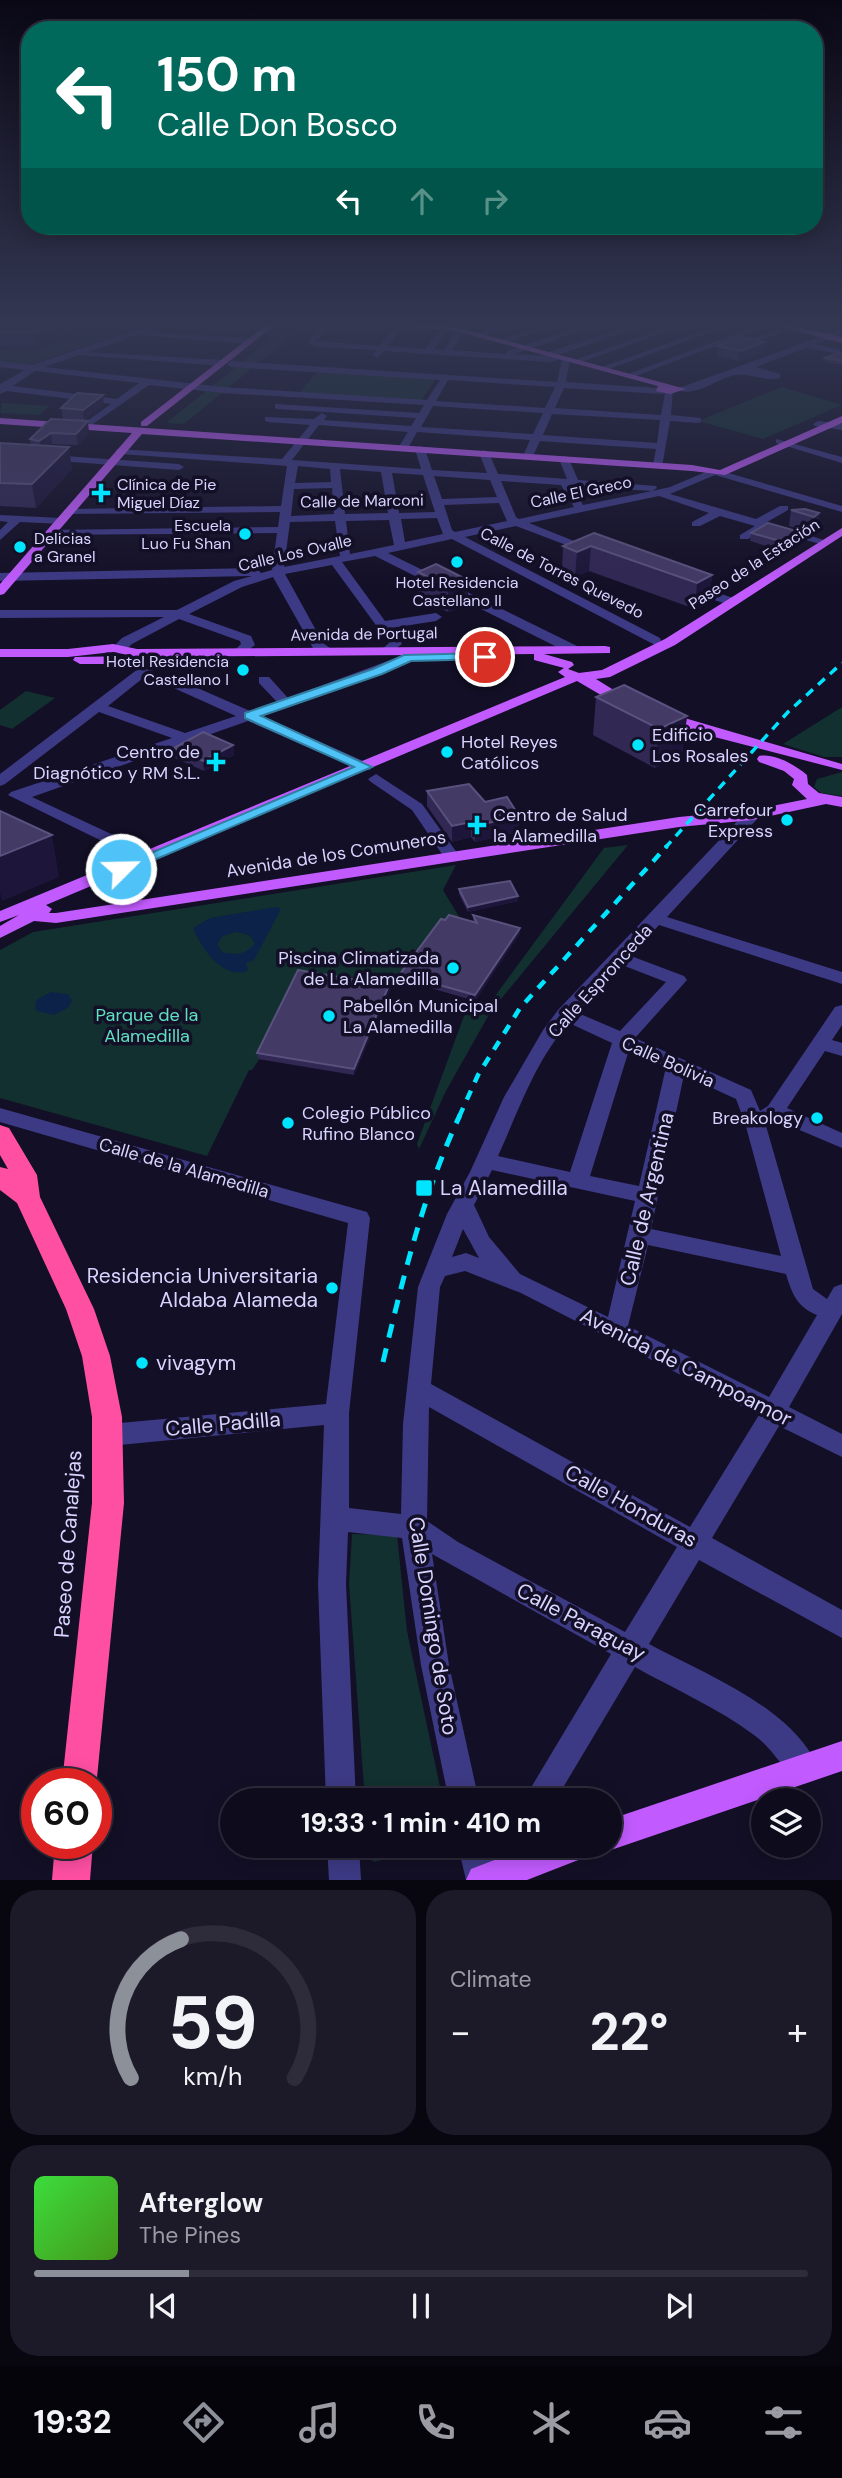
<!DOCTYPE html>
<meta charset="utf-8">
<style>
:root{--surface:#0e0b1c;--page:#1c1929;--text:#f1f3f6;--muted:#9b9ba3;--line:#2e2b3b;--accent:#8c9099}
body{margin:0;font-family:"DM Sans",sans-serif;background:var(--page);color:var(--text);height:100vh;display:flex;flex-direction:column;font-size:26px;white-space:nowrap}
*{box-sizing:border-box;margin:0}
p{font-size:23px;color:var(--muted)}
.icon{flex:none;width:38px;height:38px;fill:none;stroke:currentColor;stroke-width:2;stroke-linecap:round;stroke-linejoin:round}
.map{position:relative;height:1880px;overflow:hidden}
.drawer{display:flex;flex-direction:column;gap:10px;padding:10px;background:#08060f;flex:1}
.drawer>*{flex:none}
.guide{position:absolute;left:21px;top:21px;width:802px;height:214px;border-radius:28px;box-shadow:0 4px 18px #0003,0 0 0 2px var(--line);background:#00695c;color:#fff;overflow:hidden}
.tools{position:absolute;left:751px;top:1788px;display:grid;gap:14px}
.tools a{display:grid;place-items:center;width:70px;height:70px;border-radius:50%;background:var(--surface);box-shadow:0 4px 18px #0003,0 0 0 2px var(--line);font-size:35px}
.speed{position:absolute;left:21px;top:1768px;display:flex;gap:14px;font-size:35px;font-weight:700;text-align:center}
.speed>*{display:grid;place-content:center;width:91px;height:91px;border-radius:50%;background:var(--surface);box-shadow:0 4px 18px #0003,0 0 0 2px var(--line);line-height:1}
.speed .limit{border:10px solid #d22;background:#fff;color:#111}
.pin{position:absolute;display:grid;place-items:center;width:60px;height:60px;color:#fff;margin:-30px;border:4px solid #fff;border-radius:50%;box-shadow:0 2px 7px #0007}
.me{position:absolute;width:77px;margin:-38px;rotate:67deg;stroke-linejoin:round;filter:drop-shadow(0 0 5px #0008)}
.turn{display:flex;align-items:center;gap:24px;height:147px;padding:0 21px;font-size:32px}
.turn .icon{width:91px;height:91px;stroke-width:2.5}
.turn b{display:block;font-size:49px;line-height:60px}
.lanes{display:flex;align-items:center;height:66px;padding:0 21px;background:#0003;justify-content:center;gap:35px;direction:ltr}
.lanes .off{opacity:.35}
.big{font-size:52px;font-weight:700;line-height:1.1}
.drawer .card{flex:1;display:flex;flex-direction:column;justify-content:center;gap:10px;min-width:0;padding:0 24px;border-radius:28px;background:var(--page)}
.drawer .dial{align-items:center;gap:0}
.dial svg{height:182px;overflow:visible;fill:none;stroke:var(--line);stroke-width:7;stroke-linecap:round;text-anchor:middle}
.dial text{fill:var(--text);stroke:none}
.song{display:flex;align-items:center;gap:21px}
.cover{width:84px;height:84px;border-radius:10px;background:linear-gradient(135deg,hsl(120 70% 55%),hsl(100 70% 35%))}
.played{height:7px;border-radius:4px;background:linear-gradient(90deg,var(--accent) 20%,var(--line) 20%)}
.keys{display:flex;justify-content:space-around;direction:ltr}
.heat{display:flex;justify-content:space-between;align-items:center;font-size:38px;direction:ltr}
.drawer .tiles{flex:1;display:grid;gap:10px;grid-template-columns:1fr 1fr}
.card:last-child{grid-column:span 2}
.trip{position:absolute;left:220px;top:1788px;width:402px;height:70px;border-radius:35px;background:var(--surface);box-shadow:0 4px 18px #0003,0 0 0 2px var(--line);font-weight:700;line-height:70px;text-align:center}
.tabs{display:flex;height:112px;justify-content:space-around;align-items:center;background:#06040b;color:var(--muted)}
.tabs .icon{width:49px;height:49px}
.tabs .on{color:var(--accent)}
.tabs b{font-size:32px;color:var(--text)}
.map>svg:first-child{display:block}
.green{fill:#12302f}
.water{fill:#0c2248;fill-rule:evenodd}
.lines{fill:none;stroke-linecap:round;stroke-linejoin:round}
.minor{fill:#3d3a85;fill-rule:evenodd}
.major{fill:#c25bff;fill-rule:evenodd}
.highway{fill:#ff4fa3;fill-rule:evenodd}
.rail-far2{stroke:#00e5ff;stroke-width:3.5;stroke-dasharray:9 7;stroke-linecap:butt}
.rail-far1{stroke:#00e5ff;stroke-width:4.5;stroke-dasharray:10 9;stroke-linecap:butt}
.rail{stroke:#00e5ff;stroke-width:5;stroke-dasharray:14 11;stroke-linecap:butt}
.wall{fill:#312854}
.shaded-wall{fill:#1d163a}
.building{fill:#433a66;stroke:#5a527e;stroke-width:2}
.route{fill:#4fc3f7;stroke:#337fa1;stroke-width:2}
.poi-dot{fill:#00e5ff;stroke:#130f26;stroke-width:2.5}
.labels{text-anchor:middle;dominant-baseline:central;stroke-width:7;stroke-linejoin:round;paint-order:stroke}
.far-poi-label{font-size:16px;fill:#d9d4ff;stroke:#130f26;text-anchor:start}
.far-street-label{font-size:16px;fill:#d9d4ff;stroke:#130f26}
.poi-label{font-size:18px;fill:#d9d4ff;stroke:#130f26;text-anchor:start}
.street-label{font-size:18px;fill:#d9d4ff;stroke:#130f26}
.park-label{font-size:18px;fill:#5fe0c0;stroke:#130f26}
.near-poi-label{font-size:21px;fill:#d9d4ff;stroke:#130f26;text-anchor:start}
.near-street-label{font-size:21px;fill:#d9d4ff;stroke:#130f26}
</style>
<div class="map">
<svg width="842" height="1880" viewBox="0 0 842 1880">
<rect width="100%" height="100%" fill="#130f26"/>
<path class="green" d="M78 325H144L29 365 0 361V350H33L73 339Z
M289 325H305L184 424 166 423Z
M318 371 436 378 421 401 299 393Z
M781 387 842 405 763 439 698 421Z
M2 403 49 406 39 415 0 413Z
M26 691 55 698 12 729 0 725V710Z
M842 707V757H824L783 744Z
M842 772V796L821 793 814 787 817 779Z
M628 845 491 1011 446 1091 419 1149 417 1144 465 1013 481 1015 604 848Z
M456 865 443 890 461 920 420 952 412 949 408 954 417 957 397 984 316 972 252 1070H249L207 1156 0 1098V950L33 932Z
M352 1534 397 1535 407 1631 443 1801H365L349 1584Z
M368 1846H438L374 1862 369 1858Z"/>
<path class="water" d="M276 907 281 909 254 960 246 963 248 970 245 972C221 977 201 948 193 928L210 918ZM236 932 249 935 255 943C246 955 236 955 222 952L217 944 223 936Z
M51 992 68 994 72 1000 69 1007 54 1015 37 1011 35 1008 36 1000Z"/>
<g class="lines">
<path class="minor" d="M149 325H161L145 332 250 338 254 341 250 344 137 335 88 352 222 360 226 363 222 366 79 355 45 367 223 387 427 400 440 380 231 367 227 364 231 361 557 382 562 359 548 362 384 351 377 358 373 355 376 350 315 347 307 342 323 325H332L316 341 380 346 396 325H404L388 346 425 349 443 327 447 329 434 349 444 350 456 331 464 329 468 331 462 335 452 350 506 354 507 351 585 325H598L515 354 548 356 549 352 631 325H644L558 355 570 358 566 382 673 389 671 415 701 418V422L698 423 670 421 662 467 653 465 656 449 540 441 533 456 528 459 523 456 530 440 417 432 407 450 403 451 398 448 408 432 319 425 292 460 421 469 415 449 420 446 425 449 432 470 487 473 479 453 484 450 489 453 498 474 567 479 559 459 564 456 569 459 578 480 656 486 657 488 652 491 670 487 708 471 718 470 842 506V512L715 475 670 494 756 519 780 506H788V510L767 522 830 542 824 545 766 529 748 539H740V535L755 526 720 516 700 526H692V522L709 513 659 496 529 523 594 549 596 551 590 554 516 526 465 537 660 638 661 641 655 645 452 539 388 553 577 646V652H567L375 556 342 562 385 621 436 613 442 617 436 621 391 628 402 644 387 655 380 651 389 643 332 565 285 574 323 643 334 651 327 655 313 648 273 577 242 587 189 614 251 636 255 645 240 656 233 652 241 644 240 641 179 619 132 644 123 652H113L111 649 122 638 164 617 0 618V610H177L234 581 252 576 0 581V573L256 568 261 573 272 570 277 533 46 535 44 533 50 530 278 527 280 512 64 514V510L68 509 281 506 287 466 121 454 116 451 117 449 282 459 310 425 268 422 265 421V417L314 419 322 413 327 416 324 420 411 426 416 418 278 409 275 408V404L419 413 424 405 223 393 149 385 90 426 87 425V421L111 404 7 391 0 394V384L25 370 0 367V361L32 365ZM35 371 139 383 117 399 13 386ZM448 380 555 387 545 408 436 401ZM564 388 663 394 665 393 661 415 555 408ZM433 406 543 413 533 434 421 427ZM552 414 660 420 657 443 543 435ZM298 466 330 469 331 482 295 483ZM340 469 381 472 388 513 345 514ZM392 473 423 475 435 512 399 513ZM434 476 490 480 497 497 442 499ZM501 481 561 485 574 507 519 519 516 517ZM572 486 652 491 583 505ZM332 488 334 514 291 516 294 489ZM499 503 507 521 455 532 452 530 444 505ZM437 518 443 534 405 542 401 519ZM389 520 394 545 350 554 346 521ZM335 521 340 556 284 567 290 522Z
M500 325H513L477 337 473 335Z
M543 325H556L505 343 498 341Z
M673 325H685L579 363 572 361Z
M719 325H731L606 370 599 368Z
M759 325 766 327 633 377 626 375Z
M779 329 782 333 750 344 746 341Z
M842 329V334L815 344 840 350V354L806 348 756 367 780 374V378C763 382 749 372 735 375 718 378 694 399 676 389Z
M818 421 842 424V430L815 426 813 424Z
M776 439 842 457V463L776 443Z
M50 455 179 464 184 467 179 470 46 460V456Z
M0 515 61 518 67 521 61 524 20 522 0 540V530L8 522 0 521Z
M689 583 736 599 738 602 732 606 685 590 683 587Z
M409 653 416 657 414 660 383 674 262 716 370 764 372 767 370 770H360L248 721 32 797 124 840 147 857 149 860 147 863H135L112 846 8 795 11 792 172 738 99 712 5 784 0 786V774L155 656H165L167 659 108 706 185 733 236 716 167 685V679H177L250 711 277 702 259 683V677H269L288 698Z
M376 774 422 804 460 857 458 860H446L412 810 371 782 368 779Z
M752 810 758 812 760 815 758 818 667 917 842 972V984L659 925 631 956 684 976 687 980 635 1038 751 1090 760 1111 768 1106 835 1007 842 1005V1025L832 1040 842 1043V1056L825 1051 787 1108 842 1133V1148L776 1120 766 1126 813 1289 827 1299 834 1287 842 1284V1314L789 1407 842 1434V1457L779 1426 712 1538 842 1610V1638L699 1560 649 1644C706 1675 793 1707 819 1769L815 1780 804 1784C787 1777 773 1748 754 1735 718 1708 674 1689 635 1667L555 1801H523L611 1654 432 1554 449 1665 479 1801H449L421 1665 402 1538 348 1532 346 1584 356 1801H326L318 1584 324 1425 109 1446 100 1443 96 1435 100 1427 109 1424 326 1404 348 1223 0 1122V1108L367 1212 370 1218 349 1413V1508L401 1514 403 1424 418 1287 447 1214 470 1172 504 1097 543 1030 558 1010 746 812ZM622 965 666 982 620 1031 578 1013ZM569 1023 612 1043 570 1172 498 1156C518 1112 536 1059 569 1023ZM629 1050 666 1067 639 1186 590 1176ZM684 1075 736 1099 745 1123 781 1256 651 1229ZM492 1170 635 1201 608 1317 520 1274 489 1237 474 1205ZM463 1229 479 1258 466 1253 452 1257ZM648 1245 786 1274C792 1294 797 1307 817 1315L769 1397 628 1326ZM465 1271 521 1293 759 1415 690 1527 431 1384 440 1287 445 1276ZM429 1407 677 1547 625 1632 458 1542 427 1521Z
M327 1846H359L361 1880H329Z
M458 1846H490L498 1880H466Z"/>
<path class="major" d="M266 325H275L147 426H141V422Z
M375 325 452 326 686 389 670 394 656 391 658 386 452 330Z
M773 325H788L842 337V343Z
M842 416V423L725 475 692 471 142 434 4 594 0 595V584L132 433 0 424V418L692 465 720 470Z
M842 528V536L675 645 610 677 596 679 633 702V708H623L577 681 46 905 52 909 49 913H56L679 817 752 810 807 799 792 785 794 779 784 771 759 762 757 759 759 756C775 753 795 765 807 775L808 784 819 793 842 797V807L826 804 752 820 679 827 56 923 34 921 0 938V926L19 915 0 922V911L565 677 558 672 564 668 534 660V654L140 657 143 660 136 664H80L73 660 75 657 133 656 113 652 68 657H0V649H68L113 644 137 649 605 646 610 647V653L544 654 572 662 574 665 568 669 579 673 602 670 665 639Z
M664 712 842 764V770L699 733 659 719 657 716Z
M842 1741V1771L611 1850 603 1846H611V1819Z
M531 1846H591L586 1857 527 1880H466L471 1869Z"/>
<path class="highway" d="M0 1125 9 1128 37 1175 40 1197 94 1309 110 1356 122 1417 124 1503 96 1788V1783H62L92 1503V1417L82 1356 66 1309 17 1203 0 1190V1167L8 1169 0 1155Z
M55 1843H93L90 1880H52Z"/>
<path class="rail-far2" d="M665 848 788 712 842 663"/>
<path class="rail-far1" d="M459 1117 478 1075 520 1008 667 846"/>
<path class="rail" d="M383 1362C403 1278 423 1194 460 1115"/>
</g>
<path class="wall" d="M0 325H70V331L62 338 37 345 0 346Z
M718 346 763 352 738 361 717 356Z
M842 352V365L825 362V358Z
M104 406 84 421 63 420 61 408Z
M51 419 89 433 78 445 52 444 50 446 72 469 36 508 0 506V443L31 445 30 439Z
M791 510 819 513 817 530 811 533 789 526Z
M594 533 712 575 709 600 695 609 589 571 575 577 562 570 563 546Z
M751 533 799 541 783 551 750 541Z
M418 572 468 580V605L448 612 418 598Z
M596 697 687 716 682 755 655 768 593 735Z
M233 745 234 755 204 771 175 758 174 748Z
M427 791 485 802 519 816 518 832 475 842 471 837 452 842 427 806Z
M459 889 518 901 468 912 459 894Z
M473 915 520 933 475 1001 400 979V974L473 922Z
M389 985 390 990 354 1075 258 1059 257 1053Z"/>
<path class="shaded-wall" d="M59 325H70V331L62 338 37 345 35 332Z
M765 342 763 352 738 361 740 351Z
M103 395 104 406 84 421 83 410Z
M88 421 89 433 78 445 76 434Z
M51 433 52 444 41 452 39 441Z
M69 447 72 469 36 508 32 484Z
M819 513 817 530 811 533 814 517Z
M800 532 799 541 783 551 784 542Z
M591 546 589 571 575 577 577 552Z
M712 575 709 600 695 609 697 583Z
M468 580V605L448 612V587Z
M687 716 682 755 655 768 659 729Z
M233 745 234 755 204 771 203 761Z
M519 816 518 832 475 842V826Z
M471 822V837L452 842V826Z
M52 835 59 877 2 901 0 893V856Z
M518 896V901L468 912V907Z
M520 928V933L475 1001V995Z
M389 985 390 990 354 1075V1069Z"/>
<path class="building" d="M0 325H59L35 332 0 333Z
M743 337 765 342 740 351 718 346Z
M842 352V361L825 358Z
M77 393 103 395 83 410 61 408Z
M51 419 88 421 76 434 51 433 39 441 30 439Z
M0 443 69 447 32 484 0 483Z
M805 509 819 513 814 517 791 510Z
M768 523 800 532 784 542 751 533Z
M594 533 712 575 697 583 591 546 577 552 563 546Z
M436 564 468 580 448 587 418 572Z
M624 685 687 716 659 729 596 697Z
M203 732 233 745 203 761 174 748Z
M469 784 485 802 507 797 519 816 475 826 471 822 452 826 427 791Z
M0 811 52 835 0 856Z
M510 881 518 896 468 907 459 889Z
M449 915 477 923 473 915 520 928 475 995 400 974 441 919 445 920Z
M298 970 389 985 354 1069 257 1053Z"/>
<linearGradient id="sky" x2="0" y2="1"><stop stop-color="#0a0815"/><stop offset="0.55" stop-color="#333752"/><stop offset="1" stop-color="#333752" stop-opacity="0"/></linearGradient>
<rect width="842" height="588" fill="url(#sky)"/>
<path class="route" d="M485 653 489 654V659L411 661 382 674 261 716 372 767 126 872H115L113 869 354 767 245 718V713L373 669 404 655Z"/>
<g class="poi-dot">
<path d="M97.5 482.5h7v7h7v7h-7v7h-7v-7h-7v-7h7z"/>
<circle cx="245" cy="534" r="7"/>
<circle cx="20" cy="547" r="7"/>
<circle cx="457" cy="562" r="7"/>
<circle cx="243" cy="670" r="7"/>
<circle cx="638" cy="745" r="7"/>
<circle cx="447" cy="752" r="7"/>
<path d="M212.5 751.5h7v7h7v7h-7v7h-7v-7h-7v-7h7z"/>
<circle cx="787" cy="820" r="7"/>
<path d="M473.5 814.5h7v7h7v7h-7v7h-7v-7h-7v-7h7z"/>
<circle cx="453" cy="968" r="7"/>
<circle cx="329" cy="1016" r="7"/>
<circle cx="817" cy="1118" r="7"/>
<circle cx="288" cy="1123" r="7"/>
<rect x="415" y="1179" width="18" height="18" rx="3.5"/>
<circle cx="332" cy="1288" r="7"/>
<circle cx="142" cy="1363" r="7"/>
</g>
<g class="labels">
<g class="far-poi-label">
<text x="117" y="484">Clínica de Pie<tspan x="117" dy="18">Miguel Díaz</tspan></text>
<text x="231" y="525" text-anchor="end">Escuela<tspan x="231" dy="18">Luo Fu Shan</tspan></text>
<text x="34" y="538">Delicias<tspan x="34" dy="18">a Granel</tspan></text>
<text x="457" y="582" text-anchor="middle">Hotel Residencia<tspan x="457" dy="18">Castellano II</tspan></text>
<text x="229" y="661" text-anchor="end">Hotel Residencia<tspan x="229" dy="18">Castellano I</tspan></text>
</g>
<g class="far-street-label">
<text transform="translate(581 492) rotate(-12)">Calle El Greco</text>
<text transform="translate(362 501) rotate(-1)">Calle de Marconi</text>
<text transform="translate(295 553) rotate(-13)">Calle Los Ovalle</text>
<text transform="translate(754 564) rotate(-33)">Paseo de la Estación</text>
<text transform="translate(562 573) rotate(27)">Calle de Torres Quevedo</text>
<text transform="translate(364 634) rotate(-1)">Avenida de Portugal</text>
</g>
<g class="poi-label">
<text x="652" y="735">Edificio<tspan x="652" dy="21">Los Rosales</tspan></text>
<text x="461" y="742">Hotel Reyes<tspan x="461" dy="21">Católicos</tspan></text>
<text x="200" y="752" text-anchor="end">Centro de<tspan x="200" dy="21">Diagnótico y RM S.L.</tspan></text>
<text x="773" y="810" text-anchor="end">Carrefour<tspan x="773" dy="21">Express</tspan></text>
<text x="493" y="815">Centro de Salud<tspan x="493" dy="21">la Alamedilla</tspan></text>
<text x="439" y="958" text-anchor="end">Piscina Climatizada<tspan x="439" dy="21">de La Alamedilla</tspan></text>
<text x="343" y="1006">Pabellón Municipal<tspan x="343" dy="21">La Alamedilla</tspan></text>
<text x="302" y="1113">Colegio Público<tspan x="302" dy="21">Rufino Blanco</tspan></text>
<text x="803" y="1118" text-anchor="end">Breakology</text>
</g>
<g class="street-label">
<text transform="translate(336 854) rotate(-9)">Avenida de los Comuneros</text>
<text transform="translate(600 981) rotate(-48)">Calle Espronceda</text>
<text transform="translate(668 1062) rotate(24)">Calle Bolivia</text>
<text transform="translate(184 1168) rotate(16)">Calle de la Alamedilla</text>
</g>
<g class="park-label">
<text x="147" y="1015">Parque de la<tspan x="147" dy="21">Alamedilla</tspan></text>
</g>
<g class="near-poi-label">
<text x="440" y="1188">La Alamedilla</text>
<text x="318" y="1276" text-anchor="end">Residencia Universitaria<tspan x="318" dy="24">Aldaba Alameda</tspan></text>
<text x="156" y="1363">vivagym</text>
</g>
<g class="near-street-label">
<text transform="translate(647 1199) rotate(-77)">Calle de Argentina</text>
<text transform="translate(686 1367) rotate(27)">Avenida de Campoamor</text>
<text transform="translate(223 1424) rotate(-5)">Calle Padilla</text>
<text transform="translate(631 1506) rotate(29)">Calle Honduras</text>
<text transform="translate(68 1544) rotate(-86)">Paseo de Canalejas</text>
<text transform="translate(581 1622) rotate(28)">Calle Paraguay</text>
<text transform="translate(433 1626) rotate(81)">Calle Domingo de Soto</text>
</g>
</g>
</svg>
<div class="tools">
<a><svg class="icon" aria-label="layers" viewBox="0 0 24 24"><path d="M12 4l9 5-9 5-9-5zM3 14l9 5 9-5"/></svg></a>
</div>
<div class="speed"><div class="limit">60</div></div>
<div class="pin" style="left:485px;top:657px;background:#d93025"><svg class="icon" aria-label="arrive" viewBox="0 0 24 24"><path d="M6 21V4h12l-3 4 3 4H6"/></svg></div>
<svg class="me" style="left:121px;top:869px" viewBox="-20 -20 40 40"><circle r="17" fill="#4fc3f7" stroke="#fff" stroke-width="3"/><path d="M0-11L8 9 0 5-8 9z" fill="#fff"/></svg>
<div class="trip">19:33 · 1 min · 410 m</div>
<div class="guide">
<div class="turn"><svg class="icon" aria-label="left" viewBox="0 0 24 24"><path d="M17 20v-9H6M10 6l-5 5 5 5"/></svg><div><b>150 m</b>Calle Don Bosco</div></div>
<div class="lanes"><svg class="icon" aria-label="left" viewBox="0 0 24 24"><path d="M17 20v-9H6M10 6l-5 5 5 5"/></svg><svg class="icon off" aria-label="ahead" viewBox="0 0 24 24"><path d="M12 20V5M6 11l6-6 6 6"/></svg><svg class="icon off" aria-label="right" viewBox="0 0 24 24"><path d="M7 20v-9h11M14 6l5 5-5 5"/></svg></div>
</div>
</div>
<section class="drawer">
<div class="tiles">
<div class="card dial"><svg viewBox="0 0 100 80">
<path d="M14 69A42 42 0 1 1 86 69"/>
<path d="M14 69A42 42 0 0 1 36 8" stroke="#8c9099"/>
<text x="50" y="56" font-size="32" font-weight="700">59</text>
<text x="50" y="72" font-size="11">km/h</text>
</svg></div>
<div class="card"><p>Climate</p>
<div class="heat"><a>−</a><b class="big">22°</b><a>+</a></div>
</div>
<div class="card">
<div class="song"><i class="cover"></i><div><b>Afterglow</b><p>The Pines</p></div></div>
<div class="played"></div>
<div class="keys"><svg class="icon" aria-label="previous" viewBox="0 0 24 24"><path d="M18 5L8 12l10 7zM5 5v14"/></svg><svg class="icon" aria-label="pause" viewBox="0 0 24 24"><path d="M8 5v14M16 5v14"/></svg><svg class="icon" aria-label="next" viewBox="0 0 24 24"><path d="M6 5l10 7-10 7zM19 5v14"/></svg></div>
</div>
</div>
</section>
<nav class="tabs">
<b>19:32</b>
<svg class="icon on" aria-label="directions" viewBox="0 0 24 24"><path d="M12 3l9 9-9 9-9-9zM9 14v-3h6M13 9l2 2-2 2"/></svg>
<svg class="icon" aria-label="music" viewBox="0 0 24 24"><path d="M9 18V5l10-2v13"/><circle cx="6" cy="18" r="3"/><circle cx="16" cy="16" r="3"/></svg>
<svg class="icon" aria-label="phone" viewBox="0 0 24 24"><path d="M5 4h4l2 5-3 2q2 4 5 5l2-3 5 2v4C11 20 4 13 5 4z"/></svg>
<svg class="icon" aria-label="climate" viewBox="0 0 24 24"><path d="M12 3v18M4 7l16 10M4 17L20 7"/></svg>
<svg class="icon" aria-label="car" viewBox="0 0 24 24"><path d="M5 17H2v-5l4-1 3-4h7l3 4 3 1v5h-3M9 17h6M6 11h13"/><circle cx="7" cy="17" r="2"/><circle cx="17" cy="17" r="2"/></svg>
<svg class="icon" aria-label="filters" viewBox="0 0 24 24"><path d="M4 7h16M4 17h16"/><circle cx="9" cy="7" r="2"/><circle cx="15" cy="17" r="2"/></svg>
</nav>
